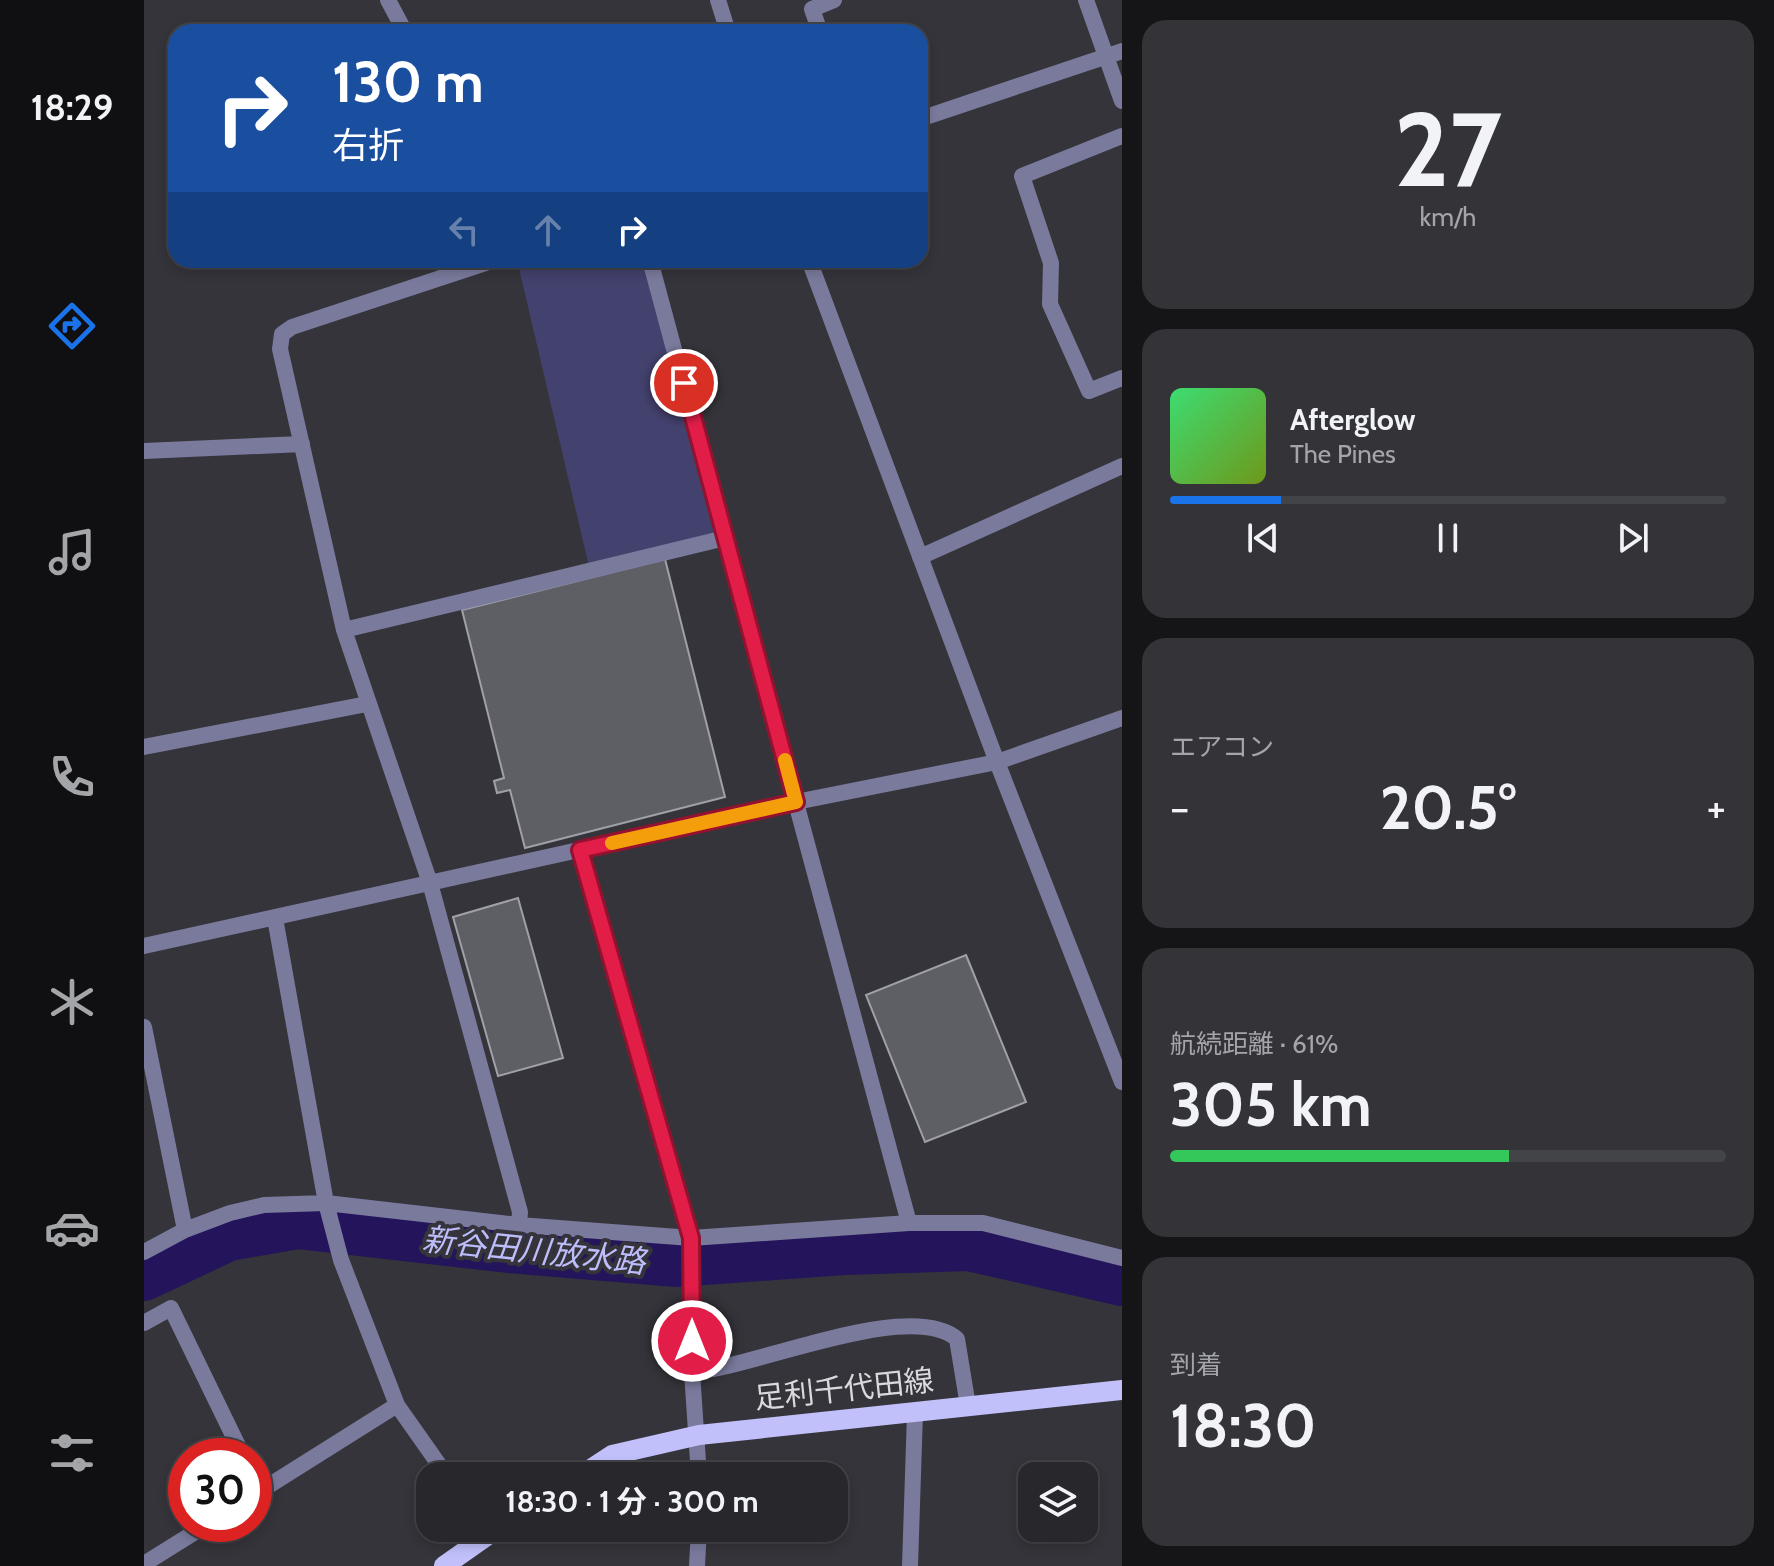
<!DOCTYPE html>
<html lang="ja">
<meta charset="utf-8">
<style>
:root{--surface:#27272c;--page:#333338;--text:#f1f3f6;--muted:#a4a5a9;--line:#434448;--accent:#1a73e8}
body{margin:0;font-family:Cabin,"Noto Sans JP",sans-serif;background:var(--page);color:var(--text);height:100vh;display:flex;flex-direction:column;font-size:30px;white-space:nowrap}
*{box-sizing:border-box;margin:0}
p{font-size:26px;color:var(--muted)}
.icon{flex:none;width:44px;height:44px;fill:none;stroke:currentColor;stroke-width:2;stroke-linecap:round;stroke-linejoin:round}
.map{position:relative;flex:1;overflow:hidden}
.drawer{display:flex;flex-direction:column;gap:20px;padding:20px;background:#151518;width:652px}
.drawer>*{flex:none}
.banner{position:absolute;left:24px;top:24px;width:760px;height:244px;border-radius:24px;box-shadow:0 4px 12px #0003,0 0 0 2px var(--line);background:#1a4fa0;color:#fff;overflow:hidden}
.buttons{position:absolute;left:874px;top:1462px;display:grid;gap:16px}
.buttons a{display:grid;place-items:center;width:80px;height:80px;border-radius:16px;background:var(--surface);box-shadow:0 4px 12px #0003,0 0 0 2px var(--line);font-size:40px}
.speed{position:absolute;left:24px;top:1438px;display:flex;gap:16px;font-size:40px;font-weight:700;text-align:center}
.speed>*{display:grid;place-content:center;width:104px;height:104px;border-radius:50%;background:var(--surface);box-shadow:0 4px 12px #0003,0 0 0 2px var(--line);line-height:1}
.speed .limit{border:12px solid #d22;background:#fff;color:#111}
.pin{position:absolute;display:grid;place-items:center;width:68px;height:68px;color:#fff;margin:-34px;border:4px solid #fff;border-radius:50%;box-shadow:0 2px 8px #0007}
.me{position:absolute;width:88px;margin:-44px;rotate:0deg;stroke-linejoin:round;filter:drop-shadow(0 0 6px #0008)}
.turn{display:flex;align-items:center;gap:28px;height:168px;padding:0 32px;font-size:36px}
.turn .icon{width:104px;height:104px;stroke-width:2.5}
.turn b{display:block;font-size:56px;line-height:68px}
.lanes{display:flex;align-items:center;height:76px;padding:0 32px;background:#0003;justify-content:center;gap:40px;direction:ltr}
.lanes .off{opacity:.35}
.big{font-size:60px;font-weight:700;line-height:1.1}
.drawer .card{flex:1;display:flex;flex-direction:column;justify-content:center;gap:12px;min-width:0;padding:0 28px;border-radius:24px;background:var(--page)}
.drawer .dial{align-items:center;gap:0}
.dial b{font-size:104px;line-height:1}
.song{display:flex;align-items:center;gap:24px}
.cover{width:96px;height:96px;border-radius:12px;background:linear-gradient(135deg,hsl(140 70% 55%),hsl(80 70% 35%))}
.played{height:8px;border-radius:4px;background:linear-gradient(90deg,var(--accent) 20%,var(--line) 20%)}
.keys{display:flex;justify-content:space-around;direction:ltr}
.heat{display:flex;justify-content:space-between;align-items:center;font-size:44px;direction:ltr}
.charge{height:12px;border-radius:6px;background:linear-gradient(90deg,#34c759 61%,var(--line) 0)}
.trip{position:absolute;left:272px;top:1462px;width:432px;height:80px;border-radius:24px;background:var(--surface);box-shadow:0 4px 12px #0003,0 0 0 2px var(--line);font-weight:700;line-height:80px;text-align:center}
main{display:flex;flex:1;min-height:0}
.tabs{display:flex;flex-direction:column;width:144px;justify-content:space-around;align-items:center;background:#101012;color:var(--muted)}
.tabs .icon{width:56px;height:56px}
.tabs .on{color:var(--accent)}
.tabs b{font-size:36px;color:var(--text)}
.map>svg:first-child{display:block}
.green{fill:#43416d}
.lines{fill:none;stroke-linecap:round;stroke-linejoin:round}
.river{stroke:#23145b;stroke-width:46}
.building{fill:#5e5e65;stroke:#a0a0a8;stroke-width:2}
.minor{stroke:#7a7a9d;stroke-width:16}
.tertiary{stroke:#7a7a9d;stroke-width:16}
.primary{stroke:#c1c0fa;stroke-width:20}
.route-casing{stroke:#92132f;stroke-width:20}
.route{stroke:#e11d48;stroke-width:14}
.slow{stroke:#f59e0b;stroke-width:14}
.labels{text-anchor:middle;dominant-baseline:central;stroke-width:8;stroke-linejoin:round;paint-order:stroke}
.street-label{font-size:30px;fill:#dadade;stroke:#34343a}
.water-label{font-size:32px;font-style:italic;fill:#bebdfc;stroke:#34343a}
</style>
<main>
<nav class="tabs">
<b>18:29</b>
<svg class="icon on" aria-label="directions" viewBox="0 0 24 24"><path d="M12 3l9 9-9 9-9-9zM9 14v-3h6M13 9l2 2-2 2"/></svg>
<svg class="icon" aria-label="music" viewBox="0 0 24 24"><path d="M9 18V5l10-2v13"/><circle cx="6" cy="18" r="3"/><circle cx="16" cy="16" r="3"/></svg>
<svg class="icon" aria-label="phone" viewBox="0 0 24 24"><path d="M5 4h4l2 5-3 2q2 4 5 5l2-3 5 2v4C11 20 4 13 5 4z"/></svg>
<svg class="icon" aria-label="climate" viewBox="0 0 24 24"><path d="M12 3v18M4 7l16 10M4 17L20 7"/></svg>
<svg class="icon" aria-label="car" viewBox="0 0 24 24"><path d="M5 17H2v-5l4-1 3-4h7l3 4 3 1v5h-3M9 17h6M6 11h13"/><circle cx="7" cy="17" r="2"/><circle cx="17" cy="17" r="2"/></svg>
<svg class="icon" aria-label="filters" viewBox="0 0 24 24"><path d="M4 7h16M4 17h16"/><circle cx="9" cy="7" r="2"/><circle cx="15" cy="17" r="2"/></svg>
</nav>
<div class="map">
<svg width="978" height="1566" viewBox="0 0 978 1566">
<rect width="100%" height="100%" fill="#34343a"/>
<path class="green" d="M373 260H506L581 538 446 571Z"/>
<g class="lines">
<path class="river" d="M0 1278 85 1238 153 1226 365 1250 533 1264 700 1252 825 1248 978 1283"/>
</g>
<path class="building" d="M521 559 581 797 381 848 366 790 353 793 350 781 360 778 318 610Z
M374 898 419 1058 354 1076 309 917Z
M822 955 882 1102 781 1142 722 995Z"/>
<g class="lines">
<path class="minor" d="M244 0 261 32
M942 0 978 101
M676 32 668 9 690 0
M776 119 978 51
M978 136 878 176 907 263 906 304 945 391 978 378
M351 260 148 327 138 334 136 349 200 630 286 883 376 1212 375 1225
M506 260 765 1223
M0 451 158 444
M200 630 581 538
M0 747 223 704
M436 850 547 1238 548 1372
M131 918 182 1203 197 1260 253 1405 303 1476
M0 946 652 802 853 762 978 718
M0 1027 41 1230
M0 1252 41 1230 86 1213 120 1205 182 1203 375 1225 547 1238 765 1223H839L978 1258
M0 1323 27 1308 99 1456
M555 1476 548 1372C610 1368 766 1298 813 1339L824 1406
M110 1495 253 1405
M0 1564 64 1524
M553 1566 555 1528
M766 1566 771 1413"/>
<path class="tertiary" d="M574 0 584 32
M665 260 853 762 978 1082
M776 557 978 466"/>
<path class="primary" d="M436 1476 468 1455 555 1435 978 1390
M300 1566 354 1528"/>
</g>
<g class="lines">
<defs>
<path id="route" d="M540 383 652 802 436 850 547 1238 548 1341"/>
</defs>
<use href="#route" class="route-casing"/>
<use href="#route" class="route"/>
<path class="slow" d="M468 843 652 802 641 760"/>
</g>
<g class="labels">
<g class="street-label">
<text transform="translate(700 1389) rotate(-6)">足利千代田線</text>
</g>
<g class="water-label">
<text transform="translate(390 1250) rotate(6)">新谷田川放水路</text>
</g>
</g>
</svg>
<div class="buttons">
<a><svg class="icon" aria-label="layers" viewBox="0 0 24 24"><path d="M12 4l9 5-9 5-9-5zM3 14l9 5 9-5"/></svg></a>
</div>
<div class="speed"><div class="limit">30</div></div>
<div class="pin" style="left:540px;top:383px;background:#d93025"><svg class="icon" aria-label="arrive" viewBox="0 0 24 24"><path d="M6 21V4h12l-3 4 3 4H6"/></svg></div>
<svg class="me" style="left:548px;top:1341px" viewBox="-20 -20 40 40"><circle r="17" fill="#e11d48" stroke="#fff" stroke-width="3"/><path d="M0-11L8 9 0 5-8 9z" fill="#fff"/></svg>
<div class="trip">18:30 · 1 分 · 300 m</div>
<div class="banner">
<div class="turn"><svg class="icon" aria-label="right" viewBox="0 0 24 24"><path d="M7 20v-9h11M14 6l5 5-5 5"/></svg><div><b>130 m</b>右折</div></div>
<div class="lanes"><svg class="icon off" aria-label="left" viewBox="0 0 24 24"><path d="M17 20v-9H6M10 6l-5 5 5 5"/></svg><svg class="icon off" aria-label="ahead" viewBox="0 0 24 24"><path d="M12 20V5M6 11l6-6 6 6"/></svg><svg class="icon" aria-label="right" viewBox="0 0 24 24"><path d="M7 20v-9h11M14 6l5 5-5 5"/></svg></div>
</div>
</div>
<section class="drawer">
<div class="card dial"><b>27</b><p>km/h</p></div>
<div class="card">
<div class="song"><i class="cover"></i><div><b>Afterglow</b><p>The Pines</p></div></div>
<div class="played"></div>
<div class="keys"><svg class="icon" aria-label="previous" viewBox="0 0 24 24"><path d="M18 5L8 12l10 7zM5 5v14"/></svg><svg class="icon" aria-label="pause" viewBox="0 0 24 24"><path d="M8 5v14M16 5v14"/></svg><svg class="icon" aria-label="next" viewBox="0 0 24 24"><path d="M6 5l10 7-10 7zM19 5v14"/></svg></div>
</div>
<div class="card"><p>エアコン</p>
<div class="heat"><a>−</a><b class="big">20.5°</b><a>+</a></div>
</div>
<div class="card"><p>航続距離 · 61%</p><b class="big">305 km</b><div class="charge"></div></div>
<div class="card"><p>到着</p><b class="big">18:30</b></div>
</section>
</main>
